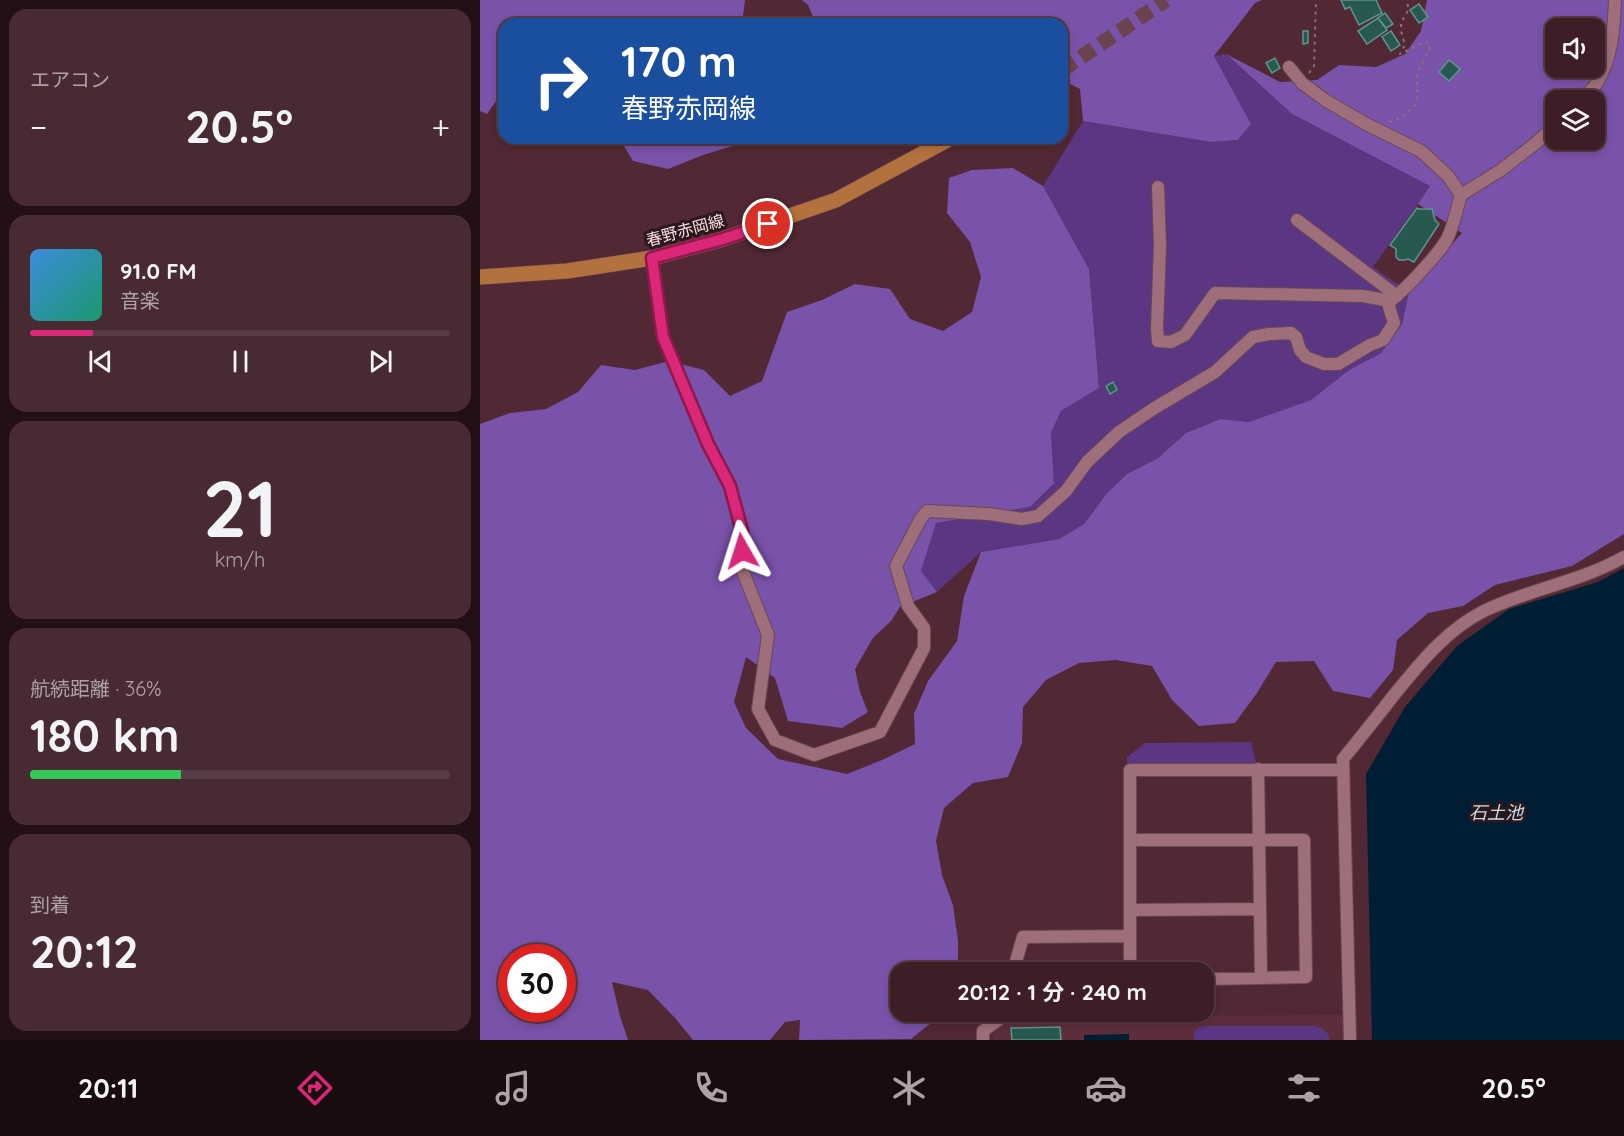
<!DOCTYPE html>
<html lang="ja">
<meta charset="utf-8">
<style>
:root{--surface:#3d1e26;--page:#482b32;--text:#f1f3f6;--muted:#ada2a7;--line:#563c43;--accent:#db2777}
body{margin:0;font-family:Quicksand,"Noto Sans JP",sans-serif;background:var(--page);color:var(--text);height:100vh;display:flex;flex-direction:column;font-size:22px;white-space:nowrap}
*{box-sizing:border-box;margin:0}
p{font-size:20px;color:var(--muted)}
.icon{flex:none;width:33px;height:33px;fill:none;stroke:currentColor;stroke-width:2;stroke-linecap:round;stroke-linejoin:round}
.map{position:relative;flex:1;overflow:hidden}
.side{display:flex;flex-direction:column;gap:9px;padding:9px;background:#221015;width:480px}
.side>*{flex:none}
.hud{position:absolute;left:18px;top:18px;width:570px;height:126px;border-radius:18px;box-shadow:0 3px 9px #0003,0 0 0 2px var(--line);background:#1a4fa0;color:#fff;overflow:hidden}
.buttons{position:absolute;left:1065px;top:18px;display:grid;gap:12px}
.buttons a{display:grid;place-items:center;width:60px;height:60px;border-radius:12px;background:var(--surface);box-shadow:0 3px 9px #0003,0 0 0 2px var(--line);font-size:30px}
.speed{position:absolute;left:18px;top:944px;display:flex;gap:12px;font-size:30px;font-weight:700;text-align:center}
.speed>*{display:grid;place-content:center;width:78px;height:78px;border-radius:50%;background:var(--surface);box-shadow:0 3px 9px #0003,0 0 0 2px var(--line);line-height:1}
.speed .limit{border:9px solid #d22;background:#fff;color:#111}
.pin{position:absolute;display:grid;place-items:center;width:51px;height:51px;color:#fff;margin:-26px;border:3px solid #fff;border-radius:50%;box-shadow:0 2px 6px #0007}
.me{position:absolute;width:66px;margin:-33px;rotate:354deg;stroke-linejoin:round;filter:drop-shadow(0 0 4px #0008)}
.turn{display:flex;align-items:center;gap:21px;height:126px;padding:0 24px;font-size:27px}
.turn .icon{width:78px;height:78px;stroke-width:2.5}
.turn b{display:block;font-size:42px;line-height:51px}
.big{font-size:45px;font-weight:700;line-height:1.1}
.side .widget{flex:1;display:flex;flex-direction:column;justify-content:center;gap:9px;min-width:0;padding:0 21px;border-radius:18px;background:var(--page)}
.side .dial{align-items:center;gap:0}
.dial b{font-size:78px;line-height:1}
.song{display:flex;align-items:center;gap:18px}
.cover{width:72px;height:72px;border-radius:9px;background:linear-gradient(135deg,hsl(210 70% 55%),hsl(160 70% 35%))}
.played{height:6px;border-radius:3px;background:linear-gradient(90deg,var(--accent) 15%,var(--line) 15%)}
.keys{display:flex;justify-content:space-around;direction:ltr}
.heat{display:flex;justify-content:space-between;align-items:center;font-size:33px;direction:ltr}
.charge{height:9px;border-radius:4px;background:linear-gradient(90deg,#34c759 36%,var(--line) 0)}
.trip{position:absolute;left:410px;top:962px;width:324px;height:60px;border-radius:18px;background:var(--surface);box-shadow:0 3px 9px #0003,0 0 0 2px var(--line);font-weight:700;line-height:60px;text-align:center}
.tabs{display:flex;height:96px;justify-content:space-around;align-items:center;background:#180c0f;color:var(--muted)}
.tabs .icon{width:42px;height:42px}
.tabs .active{color:var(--accent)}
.tabs b{font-size:27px;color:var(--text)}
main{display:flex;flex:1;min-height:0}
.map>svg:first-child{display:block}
.built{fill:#5e2d3c}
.green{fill:#5a3683}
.forest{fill:#7952a9;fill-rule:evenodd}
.water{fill:#001e34}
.building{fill:#285951;stroke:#5c978e;stroke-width:1.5}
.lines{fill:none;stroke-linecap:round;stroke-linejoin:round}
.major-tunnel{stroke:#6a434e;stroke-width:15;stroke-dasharray:15 8;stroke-linecap:butt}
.minor-casing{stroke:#6c4853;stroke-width:14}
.major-casing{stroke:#6c4853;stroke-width:16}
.path{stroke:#916d76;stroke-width:2;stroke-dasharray:3 4.5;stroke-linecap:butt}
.minor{stroke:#9f6e7b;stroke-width:12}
.major{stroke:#b3713d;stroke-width:15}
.route-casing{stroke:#8e194d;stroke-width:15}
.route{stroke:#db2777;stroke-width:10}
.labels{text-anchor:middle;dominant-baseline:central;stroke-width:6;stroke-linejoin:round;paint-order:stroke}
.street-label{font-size:16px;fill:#fadee4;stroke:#2b181d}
.water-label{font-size:18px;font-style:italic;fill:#c7ddee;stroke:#2b181d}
</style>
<main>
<section class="side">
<div class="widget"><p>エアコン</p>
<div class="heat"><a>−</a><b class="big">20.5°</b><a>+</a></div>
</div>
<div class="widget">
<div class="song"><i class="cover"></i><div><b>91.0 FM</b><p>音楽</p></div></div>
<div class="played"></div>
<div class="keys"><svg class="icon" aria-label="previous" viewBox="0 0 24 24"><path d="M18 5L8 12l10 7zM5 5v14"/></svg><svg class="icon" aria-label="pause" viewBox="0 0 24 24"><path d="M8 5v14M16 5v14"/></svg><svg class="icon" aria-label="next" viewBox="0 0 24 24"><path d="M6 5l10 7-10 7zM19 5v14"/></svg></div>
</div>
<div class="widget dial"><b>21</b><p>km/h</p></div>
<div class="widget"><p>航続距離 · 36%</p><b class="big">180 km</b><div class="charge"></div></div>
<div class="widget"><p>到着</p><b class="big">20:12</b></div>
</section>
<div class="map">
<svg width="1144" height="1040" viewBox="0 0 1144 1040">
<rect width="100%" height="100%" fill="#512833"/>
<path class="built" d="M863 1015 864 1040H514L515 1029 533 1016Z"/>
<path class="green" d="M746 54 812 114 951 186 893 267 929 292 922 324 901 353 869 370 831 400 769 422 739 419 706 433 678 458 647 474 627 493 604 524 579 539 501 552 457 592 440 571 456 523 550 507 574 485 571 433 581 411 619 388 609 269 563 186 603 121 731 142 758 140 771 124 734 56Z
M771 742 776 763H647V757L665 743Z
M725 1026H834L842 1028 849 1035V1040H714V1032L719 1027Z"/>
<path class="forest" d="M0 0H265L262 24H24V90L7 114 0 111Z
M322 0H782L775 3 734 56 771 124 758 140 731 142 603 121 600 89 582 80V24H336L328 5Z
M947 0H1144V534L1092 566 1015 585 983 606 948 613 917 640 913 670 890 698 853 691 834 661 796 662 777 693 755 723 719 726 692 700 672 666 635 660 599 663 566 680 543 707 542 743 528 777 493 783 464 808 456 841 462 875 473 905 478 941V972H420V1011H466L431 1039 319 1040 320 1020 305 1022 290 1040H213L195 1018 168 990 132 982 140 1016 148 1040H0V424L30 413 66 409 98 392 121 365 155 370 189 361 224 370 250 396 282 381 307 312 342 300 375 284 410 289 430 319 463 331 492 312 501 277 490 242 467 213 469 178 492 170 533 168 563 186 609 269 619 388 581 411 571 433 574 484 550 507 456 523 441 571 457 592 420 607 411 621 393 638 375 669 380 692 388 712 362 728 308 721 295 678 266 657 254 702 266 728 298 759 367 774 402 760 435 744 434 714 448 681 477 641 484 596 501 552 579 539 604 524 627 493 647 474 678 458 706 433 740 419 769 422 831 400 869 370 901 353 922 324 929 292 982 233 938 204 950 186 812 114 746 54 800 82 837 80 859 65 896 67 925 54 941 31ZM1076 28H1114V68H1076ZM1076 100H1114V140H1076ZM32 957H82V1008H32Z
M139 138H259V144L223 155 188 169 153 161Z"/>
<path class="water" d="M1144 568V1040H892L886 774 925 707 977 646 1029 609 1118 582Z
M649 1034V1040H604V1035Z"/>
<path class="building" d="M861 0H896L902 13 879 25 870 7 865 9Z
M939 4 948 17 939 23 930 10Z
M905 13 913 24 906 28 898 18Z
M898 18 907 30 887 44 878 31Z
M823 31H828V43L823 44Z
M911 31 920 45 911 51 902 37Z
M795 58 800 68 792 73 786 63Z
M969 60 980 69 969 81 959 72Z
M937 208 939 209H952L955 220 959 224 934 262 928 259 925 260H919L916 257V249L910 245Z
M633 382 637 390 630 394 626 386Z
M580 1027 581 1040H532L531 1028Z"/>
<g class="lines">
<path class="major-tunnel" d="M582 70 686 0"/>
<defs>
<path id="minor" d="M809 67 822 83 845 100 888 125 941 151 968 176 981 195
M1100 100C1106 95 1113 89 1117 83 1132 58 1134 28 1135 0
M678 187 680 246 677 328 678 341 691 342 705 335 735 293 883 296 910 301C924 291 958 255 967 239 973 228 977 208 981 195L1021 170 1056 143 1076 125
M817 220 917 296
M172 258 183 337 228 444 250 486 262 531 263 572 288 635 278 709 295 740 334 755 400 732 444 648V628L428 606 416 566 440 520 447 511 509 514 542 519 558 516 586 491 607 462 639 432 673 409 735 372 773 337 789 334 811 333 816 337 820 350 826 357 844 364H858L890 345 903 340 914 323 909 307 910 301
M778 769 781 978
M650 840H824L826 977 723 979
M650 910 780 909
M533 972 543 937 650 936
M650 972V770H863
M503 1040V1031L525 1015 526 1011
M870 1040 863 759C880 738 897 717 914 695 940 663 966 630 1004 611 1049 589 1100 582 1144 557"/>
<path id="major" d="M0 277 87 271 172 258 243 239 356 200 471 138"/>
</defs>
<use href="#minor" class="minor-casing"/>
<use href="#major" class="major-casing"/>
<path class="path" d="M829 73 834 66 836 0
M909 122 921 118 936 104 937 92V73L950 48 948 43 944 42 920 54 925 45 921 31V23L929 9 926 0"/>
<use href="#minor" class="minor"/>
<use href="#major" class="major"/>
</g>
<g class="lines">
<defs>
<path id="route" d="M262 551V531L250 486 228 444 183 337 172 258 243 239 288 224"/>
</defs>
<use href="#route" class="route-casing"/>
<use href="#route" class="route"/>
</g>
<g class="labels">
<g class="street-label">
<text transform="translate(205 230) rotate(-15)">春野赤岡線</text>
</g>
<g class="water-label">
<text x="1016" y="812">石土池</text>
</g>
</g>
</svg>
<div class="buttons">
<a><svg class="icon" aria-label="sound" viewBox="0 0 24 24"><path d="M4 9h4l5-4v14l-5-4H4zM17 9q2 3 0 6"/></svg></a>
<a><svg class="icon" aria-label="layers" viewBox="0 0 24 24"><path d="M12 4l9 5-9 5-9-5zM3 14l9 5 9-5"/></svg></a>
</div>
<div class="speed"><div class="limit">30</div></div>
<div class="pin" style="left:288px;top:224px;background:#d93025"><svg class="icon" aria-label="arrive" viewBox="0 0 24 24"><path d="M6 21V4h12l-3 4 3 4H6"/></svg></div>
<svg class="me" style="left:262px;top:551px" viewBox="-20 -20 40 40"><path d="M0-17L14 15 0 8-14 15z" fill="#db2777" stroke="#fff" stroke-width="4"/></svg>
<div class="trip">20:12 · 1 分 · 240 m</div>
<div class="hud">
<div class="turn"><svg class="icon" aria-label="right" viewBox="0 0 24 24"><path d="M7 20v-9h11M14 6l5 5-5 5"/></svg><div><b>170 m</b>春野赤岡線</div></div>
</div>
</div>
</main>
<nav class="tabs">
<b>20:11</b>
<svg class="icon active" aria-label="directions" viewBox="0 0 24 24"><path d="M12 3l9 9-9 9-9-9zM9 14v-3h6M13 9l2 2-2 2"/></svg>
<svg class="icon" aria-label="music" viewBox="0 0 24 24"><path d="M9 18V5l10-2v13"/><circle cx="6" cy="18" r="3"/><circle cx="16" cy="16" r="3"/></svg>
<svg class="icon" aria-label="phone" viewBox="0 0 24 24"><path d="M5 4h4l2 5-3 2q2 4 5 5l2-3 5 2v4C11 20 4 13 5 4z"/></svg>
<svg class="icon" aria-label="climate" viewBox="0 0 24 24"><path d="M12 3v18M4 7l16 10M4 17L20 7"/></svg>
<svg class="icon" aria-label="car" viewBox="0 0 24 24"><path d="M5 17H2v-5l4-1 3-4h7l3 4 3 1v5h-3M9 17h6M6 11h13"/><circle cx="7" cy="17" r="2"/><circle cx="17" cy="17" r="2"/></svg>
<svg class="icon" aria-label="filters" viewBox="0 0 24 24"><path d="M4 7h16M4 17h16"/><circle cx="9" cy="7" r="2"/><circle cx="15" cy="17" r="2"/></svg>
<b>20.5°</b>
</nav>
